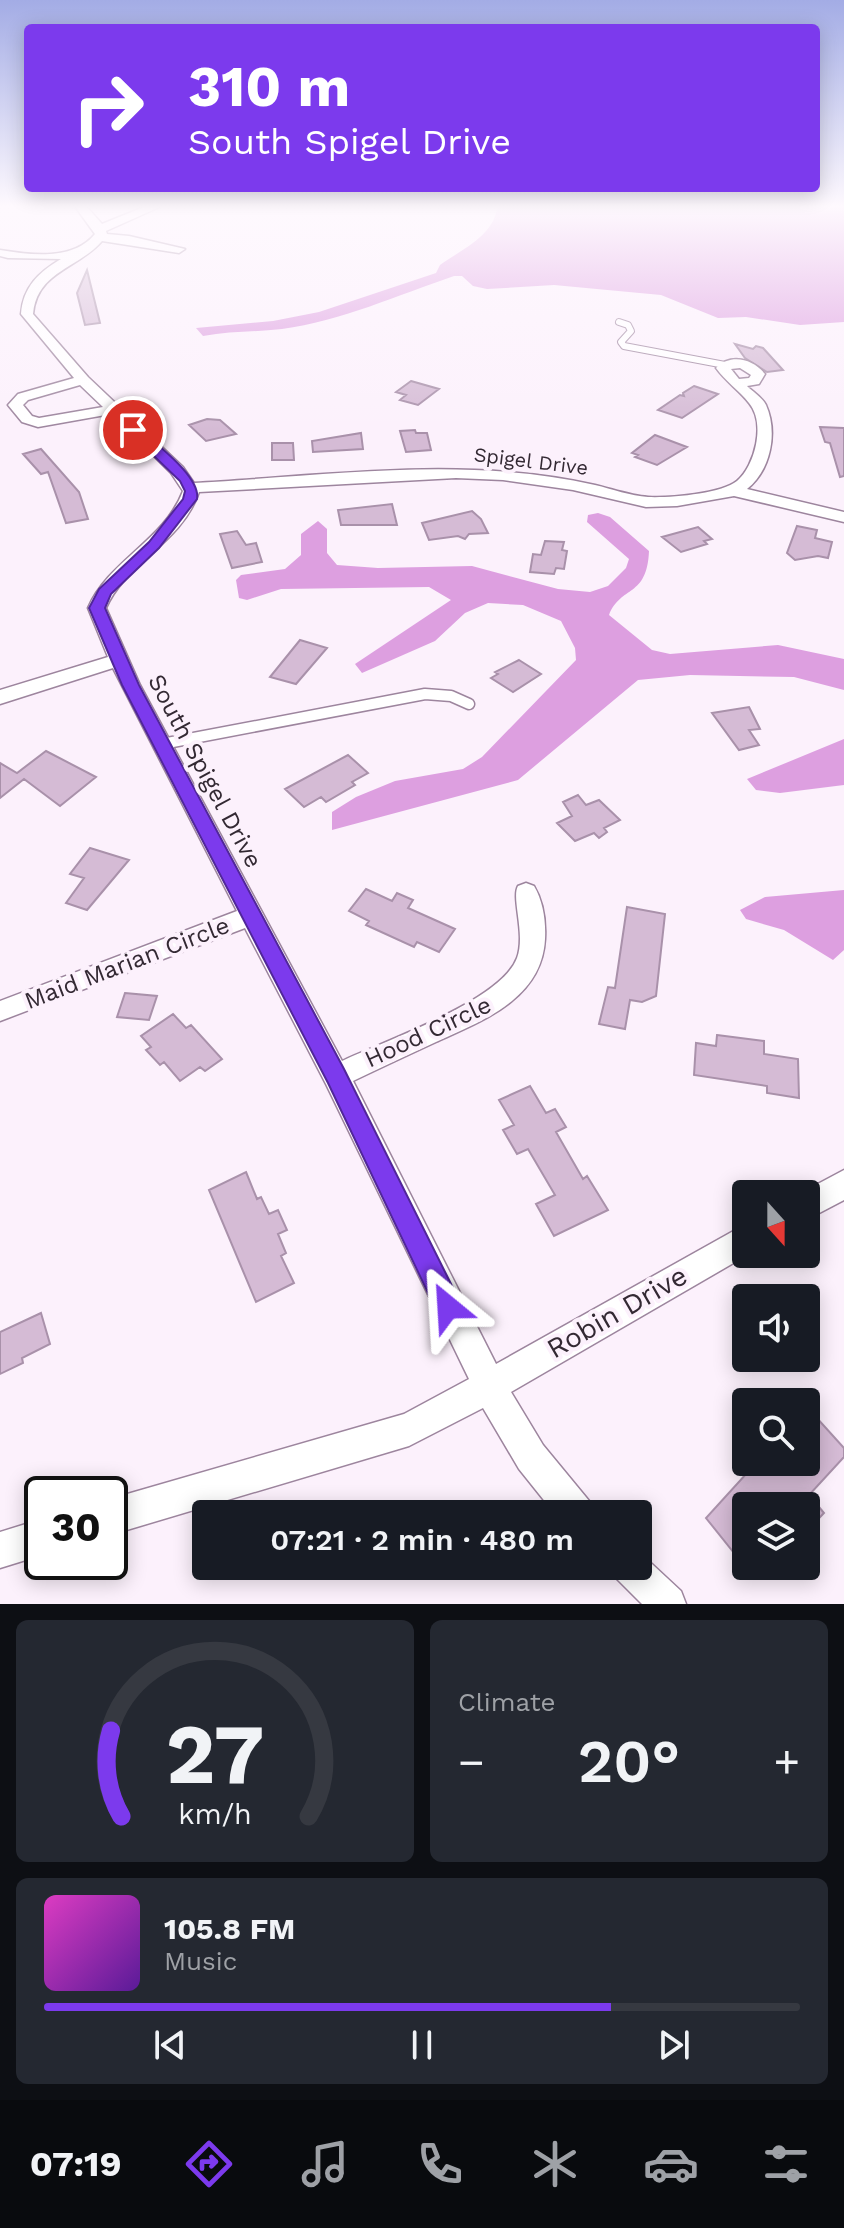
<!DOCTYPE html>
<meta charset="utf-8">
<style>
:root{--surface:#171b24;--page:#242831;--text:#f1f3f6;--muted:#9ea1a6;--line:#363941;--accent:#7c3aed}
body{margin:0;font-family:"Work Sans",sans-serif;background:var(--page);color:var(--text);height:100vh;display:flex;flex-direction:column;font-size:30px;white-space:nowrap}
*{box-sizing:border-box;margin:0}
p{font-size:26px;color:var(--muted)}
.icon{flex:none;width:44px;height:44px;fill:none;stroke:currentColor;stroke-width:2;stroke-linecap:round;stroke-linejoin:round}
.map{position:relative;height:1604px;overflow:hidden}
.sheet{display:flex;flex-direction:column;gap:16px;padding:16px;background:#0d0f14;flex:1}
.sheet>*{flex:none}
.hud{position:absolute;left:24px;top:24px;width:796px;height:168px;border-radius:8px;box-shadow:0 4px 20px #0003;background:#7c3aed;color:#fff;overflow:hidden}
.needle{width:52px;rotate:159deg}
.controls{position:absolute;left:732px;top:1180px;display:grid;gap:16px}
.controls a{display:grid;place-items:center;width:88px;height:88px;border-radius:8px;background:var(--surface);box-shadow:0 4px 20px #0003;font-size:40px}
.speed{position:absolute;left:24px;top:1476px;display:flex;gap:16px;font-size:40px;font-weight:700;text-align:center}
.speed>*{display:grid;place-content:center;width:104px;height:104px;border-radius:50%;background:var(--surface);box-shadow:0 4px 20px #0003;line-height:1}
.speed .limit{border:4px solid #111;border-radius:12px;background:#fff;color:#111}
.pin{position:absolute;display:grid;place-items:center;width:68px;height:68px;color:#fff;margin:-34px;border:4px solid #fff;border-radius:50%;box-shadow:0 2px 8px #0007}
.me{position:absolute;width:88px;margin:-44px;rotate:333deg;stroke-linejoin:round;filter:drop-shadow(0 0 6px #0008)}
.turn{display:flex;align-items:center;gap:28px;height:168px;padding:0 32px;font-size:36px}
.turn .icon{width:104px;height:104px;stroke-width:2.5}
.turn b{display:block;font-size:56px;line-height:68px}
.big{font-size:60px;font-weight:600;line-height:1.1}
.sheet .widget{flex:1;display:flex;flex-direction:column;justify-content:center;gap:12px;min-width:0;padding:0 28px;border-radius:12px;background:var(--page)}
.sheet .dial{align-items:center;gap:0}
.dial svg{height:208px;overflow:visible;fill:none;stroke:var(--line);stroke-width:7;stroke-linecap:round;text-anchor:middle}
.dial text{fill:var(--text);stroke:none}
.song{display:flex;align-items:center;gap:24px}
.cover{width:96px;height:96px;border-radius:12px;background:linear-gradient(135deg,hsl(310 70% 55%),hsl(270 70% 35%))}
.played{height:8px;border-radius:4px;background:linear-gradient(90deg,var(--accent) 75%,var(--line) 75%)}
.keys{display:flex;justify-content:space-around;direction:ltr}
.heat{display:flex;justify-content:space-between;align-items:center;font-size:44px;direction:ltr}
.sheet .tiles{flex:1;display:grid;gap:16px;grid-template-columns:1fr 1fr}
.widget:last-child{grid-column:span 2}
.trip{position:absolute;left:192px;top:1500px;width:460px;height:80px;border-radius:8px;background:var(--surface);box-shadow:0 4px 20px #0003;font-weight:600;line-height:80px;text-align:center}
.dock{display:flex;height:128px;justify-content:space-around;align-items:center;background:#090b0e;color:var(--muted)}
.dock .icon{width:56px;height:56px}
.dock .active{color:var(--accent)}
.dock b{font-size:36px;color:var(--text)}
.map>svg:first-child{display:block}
.water{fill:#dd9fe0}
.building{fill:#d5bbd5;stroke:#a991aa;stroke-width:2}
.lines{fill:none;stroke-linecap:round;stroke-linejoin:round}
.service-far1-casing{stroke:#9d859e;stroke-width:8}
.service-casing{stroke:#9d859e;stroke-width:13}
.minor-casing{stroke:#9d859e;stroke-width:3}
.service-far1{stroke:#fff;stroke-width:6}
.service{stroke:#fff;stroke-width:10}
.minor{fill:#fff;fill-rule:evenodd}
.route{fill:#7c3aed;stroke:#51269a;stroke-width:2}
.labels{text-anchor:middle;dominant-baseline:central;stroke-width:8;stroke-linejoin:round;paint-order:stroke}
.far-street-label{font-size:20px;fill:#332933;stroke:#fcf1fc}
.street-label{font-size:24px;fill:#332933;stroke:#fcf1fc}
.near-street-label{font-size:28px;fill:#332933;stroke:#fcf1fc}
</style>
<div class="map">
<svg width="844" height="1604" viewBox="0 0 844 1604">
<rect width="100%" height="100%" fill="#fcf1fc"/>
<path class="water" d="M497 205H844V322L800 325 746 317 718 318 661 295 554 285 487 289 473 286 462 276H454C398 295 341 321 282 329 256 332 229 331 203 336L196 328 273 321 319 312 436 273 440 265C461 250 497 234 497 205Z
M598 513 610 517 649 551C647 598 621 585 609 615L652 650 670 654 778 645 844 659V690L794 677 690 675 638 680 518 780 332 830V812L356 797 395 781 463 769 482 757 576 660 575 648 561 621 523 605 488 603 465 613 435 641 362 673 355 664 451 600 429 587 281 589 247 600 239 598 236 580 241 575 285 569 301 555V534L318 521 327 529V553L337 565 378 568 472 566 558 589 590 592 608 586 626 568 629 559 587 522 588 515Z
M844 739V785L780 793 756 790 747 779Z
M844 890V950L833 960 784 930 746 919 740 910 765 897Z"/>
<path class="building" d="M87 270 100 323 85 325 77 293Z
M735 344 753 349 756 346 763 348 783 370 767 372 745 358Z
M411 381 439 389 418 405 400 400 406 395 396 392Z
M694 386 718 394 682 418 658 410 680 395 684 396 683 393Z
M207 419 220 420 236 434 206 441 189 425Z
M820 427 844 428V476L840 477 830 443 825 442Z
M415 430 416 433H427L431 450 406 452 400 431Z
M361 433 363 449 313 452 312 441Z
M655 435 687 447 657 465 635 457 638 455 632 453Z
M272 443H293L294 460H272Z
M41 449 79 492 88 519 66 523 48 472 41 474 23 454Z
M392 504 397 525H341L338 510Z
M472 511 481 519 488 533 469 534 465 539 458 536 429 540 422 523Z
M797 526 817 530 815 538 832 542 828 558 818 556 795 560 787 553Z
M698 527 712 539 704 541 707 544 681 552 662 537Z
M237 531 246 545 256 543 262 562 232 568 220 534Z
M545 541 564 542 562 550 567 551 564 569 556 568 554 574 530 572 533 554 541 555Z
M300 640 327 648 296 684 270 677Z
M519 660 541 674 513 692 491 678 498 674 495 672Z
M749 707 760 729 749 730 759 745 739 750 712 713Z
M46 751 96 777 60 806 24 779 0 798V763L17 773Z
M348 755 368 773 352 782 355 785 326 802 321 797 304 807 285 789Z
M578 795 586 805 599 800 620 820 604 828 607 832 599 838 594 833 575 841 557 823 572 816 563 802Z
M90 848 129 860 87 910 66 903 84 878 70 874Z
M366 889 392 901 397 893 413 900 408 908 455 929 439 952 417 942 414 947 366 925 369 921 349 911Z
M627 907 665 914 656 996 642 1002 630 1000 625 1029 599 1024 608 987 615 988Z
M125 993 157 996 149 1020 117 1017Z
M173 1014 186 1028 191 1025 222 1059 205 1071 200 1067 180 1081 164 1062 160 1065 146 1050 151 1047 141 1036Z
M717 1035 764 1041V1054L798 1059 799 1098 767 1093V1086L694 1075 696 1043 716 1046Z
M530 1086 546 1113 555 1109 566 1127 556 1132 583 1179 587 1176 608 1210 554 1236 536 1204 555 1195 528 1149 517 1154 503 1130 514 1125 499 1100Z
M246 1172 257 1199 261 1197 269 1214 278 1210 287 1230 278 1234 286 1253 281 1256 294 1283 256 1302 209 1190Z
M41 1313 50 1344 22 1358 23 1363 0 1374V1332Z
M806 1406 844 1448V1457L809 1495 824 1513 806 1532V1506H746V1568L706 1518 757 1462H806Z"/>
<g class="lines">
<defs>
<path id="service-far1" d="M619 322 628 325 631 331 621 342 624 346 725 365"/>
<path id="service" d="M162 744 425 694 451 696 469 704"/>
<path id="minor" d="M74 205H85L102 224 149 205H164L106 231 107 234 129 236 185 249 179 253 102 241C78 269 37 271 33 314L88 377 183 467 194 483C326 476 464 455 595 485 612 489 631 496 648 497 669 498 721 494 737 481 755 466 766 423 749 403 739 390 726 382 716 368 731 353 753 359 765 374L759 384 747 386C753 392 762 397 766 405 778 432 771 470 747 489L844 512V522L734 496 677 506 646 507 573 490 503 480 456 478 199 492C181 544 126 562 106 608L140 685 342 1061C384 1041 501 1001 517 958 526 934 511 898 518 886L526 883 534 886C543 901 546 921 545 939 542 999 482 1021 436 1042 408 1055 380 1068 353 1081L496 1364 746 1224V1254H749L511 1392 543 1445 590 1502 596 1514H555L519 1469 483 1408 409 1446 110 1535V1499L404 1414 469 1379 326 1084 245 928 0 1021V1001L237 911 113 668 0 704V690L108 657 88 608C109 560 164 541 183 491L171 473 111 414 38 427 22 422 8 405 18 394 74 378 21 314C23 287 39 272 61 259L8 258 0 256V250C31 255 73 261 95 234ZM740 368 751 375 749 378 739 379 731 369ZM80 385 103 407 39 418 32 416 23 405 28 400Z
M844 1170V1200L806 1220V1194H799Z
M42 1519V1555L0 1568V1532Z
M638 1551 681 1591 686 1604H642L617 1579 612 1566H638Z"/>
</defs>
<use href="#service-far1" class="service-far1-casing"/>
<use href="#service" class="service-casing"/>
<use href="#minor" class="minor-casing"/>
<use href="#service-far1" class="service-far1"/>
<use href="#service" class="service"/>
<use href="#minor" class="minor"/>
</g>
<linearGradient id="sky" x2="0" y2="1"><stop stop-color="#a3ace5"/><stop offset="0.48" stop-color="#fef9fe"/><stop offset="1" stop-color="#fef9fe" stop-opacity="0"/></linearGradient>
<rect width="844" height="430" fill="url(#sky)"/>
<path class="route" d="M129 427H138C154 443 201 476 197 499L159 548 111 594 105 608 139 685 344 1069 458 1298 461 1307 458 1316 448 1320 439 1316 328 1083 122 685 89 608 99 589 149 542 183 499 185 491 180 481 129 432Z"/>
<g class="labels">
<g class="far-street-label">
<text transform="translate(531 461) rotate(7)">Spigel Drive</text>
</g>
<g class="street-label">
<text transform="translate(205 771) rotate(62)">South Spigel Drive</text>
<text transform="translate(127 963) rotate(-21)">Maid Marian Circle</text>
<text transform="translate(428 1032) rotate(-25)">Hood Circle</text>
</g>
<g class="near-street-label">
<text transform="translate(617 1312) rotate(-30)">Robin Drive</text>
</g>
</g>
</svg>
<div class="controls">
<a><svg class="needle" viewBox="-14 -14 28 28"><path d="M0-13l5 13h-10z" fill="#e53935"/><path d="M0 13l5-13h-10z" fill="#9ea1a6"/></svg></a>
<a><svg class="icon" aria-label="sound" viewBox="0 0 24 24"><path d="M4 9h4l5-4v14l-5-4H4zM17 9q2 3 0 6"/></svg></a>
<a><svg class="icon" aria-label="search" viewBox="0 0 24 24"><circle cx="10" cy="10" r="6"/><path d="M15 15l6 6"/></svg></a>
<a><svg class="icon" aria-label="layers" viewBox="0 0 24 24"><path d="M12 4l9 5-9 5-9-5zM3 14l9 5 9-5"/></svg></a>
</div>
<div class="speed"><div class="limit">30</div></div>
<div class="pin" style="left:133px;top:430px;background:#d93025"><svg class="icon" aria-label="arrive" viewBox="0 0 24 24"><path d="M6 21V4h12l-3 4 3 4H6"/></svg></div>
<svg class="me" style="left:448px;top:1307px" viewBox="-20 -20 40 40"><path d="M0-17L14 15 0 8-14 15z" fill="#7c3aed" stroke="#fff" stroke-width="4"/></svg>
<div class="trip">07:21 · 2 min · 480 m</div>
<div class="hud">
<div class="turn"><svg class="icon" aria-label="right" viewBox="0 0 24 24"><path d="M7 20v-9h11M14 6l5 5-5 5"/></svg><div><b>310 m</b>South Spigel Drive</div></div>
</div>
</div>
<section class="sheet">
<div class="tiles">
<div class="widget dial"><svg viewBox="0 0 100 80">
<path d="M14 69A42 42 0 1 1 86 69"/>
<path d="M14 69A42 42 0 0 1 10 36" stroke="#7c3aed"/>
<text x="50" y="56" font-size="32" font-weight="700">27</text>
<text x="50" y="72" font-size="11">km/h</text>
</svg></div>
<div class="widget"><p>Climate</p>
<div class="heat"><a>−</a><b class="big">20°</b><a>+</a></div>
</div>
<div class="widget">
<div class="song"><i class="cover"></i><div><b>105.8 FM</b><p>Music</p></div></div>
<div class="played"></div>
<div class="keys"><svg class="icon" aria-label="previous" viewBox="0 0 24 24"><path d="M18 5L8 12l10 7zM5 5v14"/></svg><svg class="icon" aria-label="pause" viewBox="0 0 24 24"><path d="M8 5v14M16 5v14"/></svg><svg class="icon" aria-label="next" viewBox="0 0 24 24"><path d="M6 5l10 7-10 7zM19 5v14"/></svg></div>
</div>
</div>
</section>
<nav class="dock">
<b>07:19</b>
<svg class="icon active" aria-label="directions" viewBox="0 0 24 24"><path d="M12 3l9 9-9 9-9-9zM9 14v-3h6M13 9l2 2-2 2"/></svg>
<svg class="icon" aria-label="music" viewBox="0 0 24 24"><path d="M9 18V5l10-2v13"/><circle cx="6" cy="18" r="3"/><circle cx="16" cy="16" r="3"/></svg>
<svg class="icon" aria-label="phone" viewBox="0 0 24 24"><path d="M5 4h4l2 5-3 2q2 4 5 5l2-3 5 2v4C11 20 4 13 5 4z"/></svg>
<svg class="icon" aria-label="climate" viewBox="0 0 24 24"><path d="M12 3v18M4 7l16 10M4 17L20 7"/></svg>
<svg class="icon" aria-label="car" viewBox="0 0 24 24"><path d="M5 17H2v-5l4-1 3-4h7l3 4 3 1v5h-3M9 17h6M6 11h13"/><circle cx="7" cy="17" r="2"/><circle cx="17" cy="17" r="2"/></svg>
<svg class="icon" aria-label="filters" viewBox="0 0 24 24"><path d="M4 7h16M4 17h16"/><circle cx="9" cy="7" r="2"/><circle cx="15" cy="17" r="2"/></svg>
</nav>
